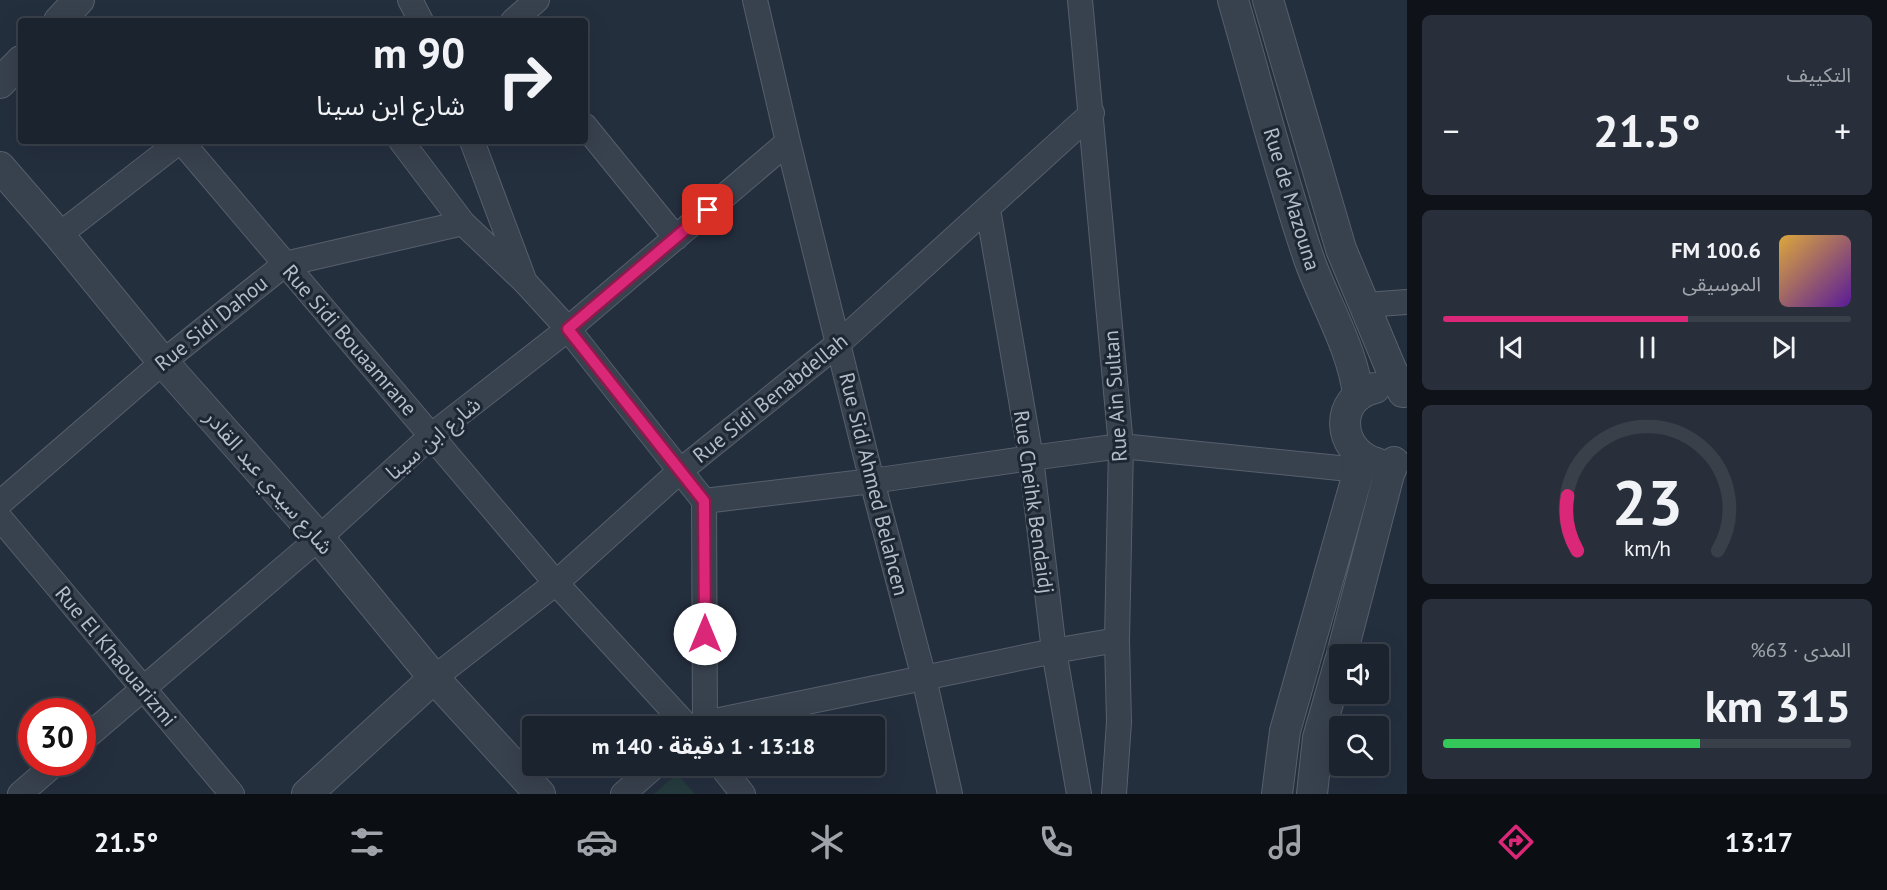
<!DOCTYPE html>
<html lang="ar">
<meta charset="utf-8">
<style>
:root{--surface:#1b232e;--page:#282f3a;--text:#f1f3f6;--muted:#a0a4aa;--line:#39404a;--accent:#db2777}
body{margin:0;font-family:"PT Sans","Noto Sans Arabic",sans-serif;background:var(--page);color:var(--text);direction:rtl;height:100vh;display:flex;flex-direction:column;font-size:22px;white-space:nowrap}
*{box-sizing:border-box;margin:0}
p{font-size:20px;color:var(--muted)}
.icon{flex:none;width:33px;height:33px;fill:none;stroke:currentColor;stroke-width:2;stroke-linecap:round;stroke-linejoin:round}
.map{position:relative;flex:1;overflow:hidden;direction:ltr}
.sheet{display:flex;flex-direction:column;gap:15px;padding:15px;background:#0f1319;width:480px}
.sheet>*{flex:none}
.top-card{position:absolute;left:18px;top:18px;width:570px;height:126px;border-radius:6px;box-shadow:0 6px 24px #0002,0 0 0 2px var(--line);direction:rtl;background:#1b232e;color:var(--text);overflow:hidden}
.buttons{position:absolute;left:1329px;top:644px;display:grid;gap:12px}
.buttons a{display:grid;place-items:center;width:60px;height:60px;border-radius:6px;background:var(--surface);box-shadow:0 6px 24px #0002,0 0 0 2px var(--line);font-size:30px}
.speed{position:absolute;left:18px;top:698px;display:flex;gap:12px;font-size:30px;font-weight:700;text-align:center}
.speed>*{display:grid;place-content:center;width:78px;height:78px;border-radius:50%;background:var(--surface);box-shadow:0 6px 24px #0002,0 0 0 2px var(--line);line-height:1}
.speed .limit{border:9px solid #d22;background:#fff;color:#111}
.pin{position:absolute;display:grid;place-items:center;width:51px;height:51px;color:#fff;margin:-26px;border-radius:12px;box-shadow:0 3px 9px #0006}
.me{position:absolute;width:66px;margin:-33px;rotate:0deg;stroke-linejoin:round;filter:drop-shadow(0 0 4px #0008)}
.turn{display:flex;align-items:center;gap:21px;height:126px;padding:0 24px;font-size:27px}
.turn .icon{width:78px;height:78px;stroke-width:2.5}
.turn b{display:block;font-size:42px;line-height:51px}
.big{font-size:45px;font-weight:700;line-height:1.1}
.sheet .widget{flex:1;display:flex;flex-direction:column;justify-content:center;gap:9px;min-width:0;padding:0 21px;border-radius:9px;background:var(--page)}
.sheet .dial{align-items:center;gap:0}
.dial svg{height:156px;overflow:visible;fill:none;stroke:var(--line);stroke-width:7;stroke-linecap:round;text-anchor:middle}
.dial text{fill:var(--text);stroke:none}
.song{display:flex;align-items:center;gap:18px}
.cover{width:72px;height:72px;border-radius:9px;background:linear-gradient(135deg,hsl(40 70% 55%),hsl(270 70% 35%))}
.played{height:6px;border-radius:3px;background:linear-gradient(90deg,var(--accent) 60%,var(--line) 60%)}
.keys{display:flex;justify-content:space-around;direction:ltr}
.heat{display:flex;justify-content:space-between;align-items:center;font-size:33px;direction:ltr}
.charge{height:9px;border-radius:4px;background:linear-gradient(90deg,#34c759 63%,var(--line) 0)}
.trip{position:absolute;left:522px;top:716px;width:363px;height:60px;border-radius:6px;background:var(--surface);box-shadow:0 6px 24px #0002,0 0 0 2px var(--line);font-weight:700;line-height:60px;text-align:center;direction:rtl}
.dock{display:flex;height:96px;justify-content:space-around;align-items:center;background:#0b0e12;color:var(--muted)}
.dock .icon{width:42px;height:42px}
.dock .selected{color:var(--accent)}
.dock b{font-size:27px;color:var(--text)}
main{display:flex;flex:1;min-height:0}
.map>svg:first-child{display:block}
.green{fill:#263c3f}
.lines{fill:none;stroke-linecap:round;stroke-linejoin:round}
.minor-casing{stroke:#565f6c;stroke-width:26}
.tertiary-casing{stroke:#565f6c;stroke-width:32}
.minor{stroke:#38414e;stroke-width:24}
.tertiary{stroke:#38414e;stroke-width:30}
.route-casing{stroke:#8e194d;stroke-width:15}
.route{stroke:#db2777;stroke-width:10}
.labels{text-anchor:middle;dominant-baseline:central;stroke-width:6;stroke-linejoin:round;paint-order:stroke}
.street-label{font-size:21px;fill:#b4bcc9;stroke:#1d2633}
</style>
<main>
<section class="sheet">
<div class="widget"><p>التكييف</p>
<div class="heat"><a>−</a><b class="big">21.5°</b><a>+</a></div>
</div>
<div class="widget">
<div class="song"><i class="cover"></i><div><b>100.6 FM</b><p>الموسيقى</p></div></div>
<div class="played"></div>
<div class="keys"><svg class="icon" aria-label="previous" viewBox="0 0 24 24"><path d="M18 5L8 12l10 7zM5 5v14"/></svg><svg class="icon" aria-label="pause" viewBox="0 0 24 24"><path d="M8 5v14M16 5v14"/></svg><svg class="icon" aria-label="next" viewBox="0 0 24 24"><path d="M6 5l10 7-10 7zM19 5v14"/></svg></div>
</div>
<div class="widget dial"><svg viewBox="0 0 100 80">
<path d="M14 69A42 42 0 1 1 86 69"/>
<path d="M14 69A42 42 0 0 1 9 41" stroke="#db2777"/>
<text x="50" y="56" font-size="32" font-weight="700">23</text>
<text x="50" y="72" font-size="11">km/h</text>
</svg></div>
<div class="widget"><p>المدى · 63%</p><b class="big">315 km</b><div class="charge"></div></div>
</section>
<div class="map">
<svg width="1407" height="794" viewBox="0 0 1407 794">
<rect width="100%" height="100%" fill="#242f3e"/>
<path class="green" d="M677 774 695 794H654Z"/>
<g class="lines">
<defs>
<path id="minor" d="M410 0 421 21
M755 0 788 142 872 481 924 678 950 794
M1080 0 1121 446 1117 640 1119 722 1114 794
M513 21 537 0
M585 126 676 238
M181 141 556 583 687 726
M401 141 463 223 524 281 568 329 704 501 705 726
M472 141 523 277
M988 209 1031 458 1054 651 1079 794
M59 235 180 141
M1365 305 1407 302
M704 501 872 481 1031 458 1121 446 1359 470
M0 503 163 362 285 264 463 223
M0 518 232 794
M434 678 556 583 680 471 839 343 1092 113
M705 723 1054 651 1117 640
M82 741 319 538 432 435 568 329 788 142
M720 765 743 794
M20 794 57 762
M623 794 656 765"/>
<path id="tertiary" d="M1233 0C1258 86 1280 174 1309 259 1324 302 1354 351 1358 396
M1268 0 1341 249 1391 369 1403 392
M59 21 79 0
M0 83 21 61
M0 167 59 235 163 362 319 538 434 678 540 794
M1375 388C1333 397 1337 452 1376 463
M1342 654 1389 474 1394 462
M307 794 434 678
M1277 794 1285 731 1359 470 1358 454
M1312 794 1318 738 1340 661"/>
</defs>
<use href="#minor" class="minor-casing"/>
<use href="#tertiary" class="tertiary-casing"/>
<use href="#minor" class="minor"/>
<use href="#tertiary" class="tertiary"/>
</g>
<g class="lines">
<defs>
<path id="route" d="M705 634 704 501 568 329 708 210"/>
</defs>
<use href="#route" class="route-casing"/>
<use href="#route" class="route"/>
</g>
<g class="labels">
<g class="street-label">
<text transform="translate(1292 199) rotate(73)">Rue de Mazouna</text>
<text transform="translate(211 323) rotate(-39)">Rue Sidi Dahou</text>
<text transform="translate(350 340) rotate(49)">Rue Sidi Bouaamrane</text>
<text transform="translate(1115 396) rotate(-94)">Rue Ain Sultan</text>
<text transform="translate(770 398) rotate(-39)">Rue Sidi Benabdellah</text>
<text transform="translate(433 438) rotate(-40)">شارع ابن سينا</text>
<text transform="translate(269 482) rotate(49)">شارع سيدي عبد القادر</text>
<text transform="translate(874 484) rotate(76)">Rue Sidi Ahmed Belahcen</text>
<text transform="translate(1034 502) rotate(82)">Rue Cheihk Bendaidj</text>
<text transform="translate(116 656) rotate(50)">Rue El Khaouarizmi</text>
</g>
</g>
</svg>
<div class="buttons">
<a><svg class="icon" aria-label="sound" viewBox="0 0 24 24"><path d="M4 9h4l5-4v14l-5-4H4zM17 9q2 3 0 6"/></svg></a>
<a><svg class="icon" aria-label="search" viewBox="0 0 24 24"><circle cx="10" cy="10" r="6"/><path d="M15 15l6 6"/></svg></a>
</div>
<div class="speed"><div class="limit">30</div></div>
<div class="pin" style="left:708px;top:210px;background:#d93025"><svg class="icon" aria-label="arrive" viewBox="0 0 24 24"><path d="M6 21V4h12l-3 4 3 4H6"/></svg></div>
<svg class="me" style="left:705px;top:634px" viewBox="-20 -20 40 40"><circle r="19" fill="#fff"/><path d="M0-13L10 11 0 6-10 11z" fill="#db2777"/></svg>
<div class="trip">13:18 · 1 دقيقة · 140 m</div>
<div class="top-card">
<div class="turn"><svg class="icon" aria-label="right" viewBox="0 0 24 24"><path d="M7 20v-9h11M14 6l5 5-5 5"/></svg><div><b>90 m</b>شارع ابن سينا</div></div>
</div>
</div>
</main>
<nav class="dock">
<b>13:17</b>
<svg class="icon selected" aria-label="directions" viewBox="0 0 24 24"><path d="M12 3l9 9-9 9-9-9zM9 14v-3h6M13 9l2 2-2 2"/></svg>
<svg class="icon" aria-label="music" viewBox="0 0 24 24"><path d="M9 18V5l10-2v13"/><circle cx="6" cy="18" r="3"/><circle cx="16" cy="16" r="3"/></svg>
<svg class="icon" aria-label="phone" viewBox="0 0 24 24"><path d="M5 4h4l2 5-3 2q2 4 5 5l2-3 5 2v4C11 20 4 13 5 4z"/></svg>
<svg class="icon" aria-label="climate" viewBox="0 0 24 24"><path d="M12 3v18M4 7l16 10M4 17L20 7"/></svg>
<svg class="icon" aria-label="car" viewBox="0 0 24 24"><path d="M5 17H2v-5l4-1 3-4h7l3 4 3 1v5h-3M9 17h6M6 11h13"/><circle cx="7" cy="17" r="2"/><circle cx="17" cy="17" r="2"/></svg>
<svg class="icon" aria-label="filters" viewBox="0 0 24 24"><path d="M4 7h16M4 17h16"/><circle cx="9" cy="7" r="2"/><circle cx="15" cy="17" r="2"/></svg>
<b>21.5°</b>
</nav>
